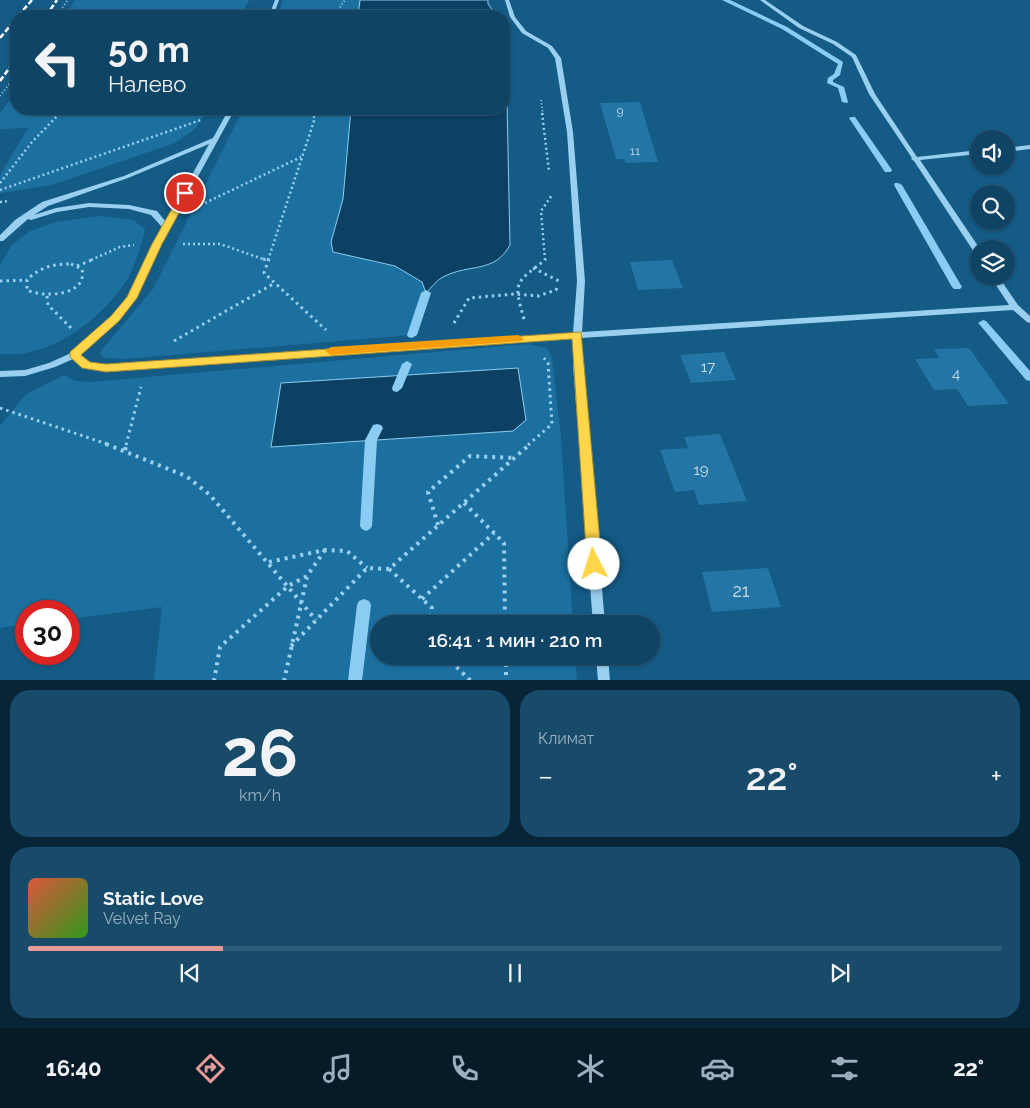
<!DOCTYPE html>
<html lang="ru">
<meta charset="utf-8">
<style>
:root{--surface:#0f4464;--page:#184b6a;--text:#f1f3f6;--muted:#9bb0bf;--line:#2f5c78;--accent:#e69b98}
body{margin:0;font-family:Raleway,sans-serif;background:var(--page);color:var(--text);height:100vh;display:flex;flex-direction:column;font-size:19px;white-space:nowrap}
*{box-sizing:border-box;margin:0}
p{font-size:16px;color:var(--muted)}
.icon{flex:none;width:28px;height:28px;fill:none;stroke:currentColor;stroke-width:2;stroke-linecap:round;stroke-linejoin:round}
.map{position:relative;height:680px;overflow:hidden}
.side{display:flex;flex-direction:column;gap:10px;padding:10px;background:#082537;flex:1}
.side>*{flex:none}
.guide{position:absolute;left:10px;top:10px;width:500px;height:105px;border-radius:20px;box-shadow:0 1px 4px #0004,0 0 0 1px var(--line);background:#0f4464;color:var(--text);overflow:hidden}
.buttons{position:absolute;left:970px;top:130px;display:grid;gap:10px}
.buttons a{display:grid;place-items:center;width:45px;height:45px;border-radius:50%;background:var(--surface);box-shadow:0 1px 4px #0004,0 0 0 1px var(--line);font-size:25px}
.speed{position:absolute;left:15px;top:600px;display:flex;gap:10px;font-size:25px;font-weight:700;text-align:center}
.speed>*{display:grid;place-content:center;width:65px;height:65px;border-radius:50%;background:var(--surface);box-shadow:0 1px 4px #0004,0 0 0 1px var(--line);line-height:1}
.speed .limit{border:8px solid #d22;background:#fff;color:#111}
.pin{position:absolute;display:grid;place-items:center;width:42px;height:42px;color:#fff;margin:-21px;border:2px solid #fff;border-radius:50%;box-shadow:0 1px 5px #0007}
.me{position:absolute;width:55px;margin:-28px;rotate:355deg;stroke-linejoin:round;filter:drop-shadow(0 0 4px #0008)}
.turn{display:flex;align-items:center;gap:18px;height:105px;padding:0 15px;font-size:22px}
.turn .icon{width:65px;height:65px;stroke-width:2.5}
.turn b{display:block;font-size:35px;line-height:42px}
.big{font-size:38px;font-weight:600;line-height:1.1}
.side .widget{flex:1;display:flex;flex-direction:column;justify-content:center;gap:8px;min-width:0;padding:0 18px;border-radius:20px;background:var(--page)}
.side .dial{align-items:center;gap:0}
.dial b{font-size:65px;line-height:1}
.song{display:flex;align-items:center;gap:15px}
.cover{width:60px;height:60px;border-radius:8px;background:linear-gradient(135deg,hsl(10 70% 55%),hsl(110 70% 35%))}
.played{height:5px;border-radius:2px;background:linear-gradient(90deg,var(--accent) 20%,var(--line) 20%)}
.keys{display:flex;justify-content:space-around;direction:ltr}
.heat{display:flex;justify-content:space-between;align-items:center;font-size:28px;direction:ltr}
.side .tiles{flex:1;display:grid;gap:10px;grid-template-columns:1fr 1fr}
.widget:last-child{grid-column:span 2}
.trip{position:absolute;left:370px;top:615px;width:290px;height:50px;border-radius:25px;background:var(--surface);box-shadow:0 1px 4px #0004,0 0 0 1px var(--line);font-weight:600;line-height:50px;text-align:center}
.menu{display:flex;height:80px;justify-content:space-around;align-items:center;background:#061b28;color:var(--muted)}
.menu .icon{width:35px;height:35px}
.menu .current{color:var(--accent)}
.menu b{font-size:22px;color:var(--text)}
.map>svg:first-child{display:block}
.green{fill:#1c70a0}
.water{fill:#0d4163;stroke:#8bcdf2}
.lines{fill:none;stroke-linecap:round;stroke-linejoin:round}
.stream{fill:#8bcdf2;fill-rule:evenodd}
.building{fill:#2275a5}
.path-far3{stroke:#99cfef;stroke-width:2;stroke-dasharray:1 2.5;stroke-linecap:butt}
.path-far2{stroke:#99cfef;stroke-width:2.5;stroke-dasharray:2 3;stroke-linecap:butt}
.path-far1{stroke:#99cfef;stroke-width:3;stroke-dasharray:2.5 4;stroke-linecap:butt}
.path{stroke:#99cfef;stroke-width:4;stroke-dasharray:3 5;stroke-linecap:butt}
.minor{fill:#99cfef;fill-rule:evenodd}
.rail{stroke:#fff;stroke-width:2.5;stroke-dasharray:5.5 2.5;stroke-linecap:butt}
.route{fill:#ffd54a;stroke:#a68a30}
.slow{fill:#f59e0b}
.labels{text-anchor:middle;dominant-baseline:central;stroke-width:5;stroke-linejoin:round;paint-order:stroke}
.far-number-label{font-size:12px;fill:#c8dce8}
.number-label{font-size:15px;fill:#c8dce8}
.near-number-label{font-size:18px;fill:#c8dce8}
</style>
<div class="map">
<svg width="1030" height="681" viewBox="0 0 1030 681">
<rect width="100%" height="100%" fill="#145b86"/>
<path class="green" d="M75 0H249L241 16H64Z
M283 0H360L358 16H277Z
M16 91V109H55L50 116 149 112 151 109H207L196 128 175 143 52 185 0 193V175L28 128 0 129V114Z
M243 109H351L343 199 331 242 373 262 395 266 422 282 426 293 412 335 125 359 104 358 99 353 153 289Z
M100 216 133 220 145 229C141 248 134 270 123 286 96 323 48 359 0 354V264L12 245 30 231 56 222Z
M528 344 547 348 552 358 561 438 573 624H379V656H575L577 680H154L162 607 69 619V611H26V624L0 628V426L25 395 65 375 75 381 90 382Z"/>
<path class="water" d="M360 0H488V4L497 16H358Z
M504 39 506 55 510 245C494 274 470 263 443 277 437 280 431 288 426 293L422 282 395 266 333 252 331 242 343 199 351 109H504Z
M518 368 526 420 513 431 271 447 281 383Z"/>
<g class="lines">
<path class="stream" d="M722 0H730L787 27 843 62 840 75 833 80V82L844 87 848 102 847 103 842 102 838 88 827 83 828 78 834 74 838 64 782 29Z
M851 117H855L892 170 891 172H885L849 118Z
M895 183H898L902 185 962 287 960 289H954L952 287 894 185Z
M426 290 431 293 417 335 412 338 408 337 407 335 421 293Z
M983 320 986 321 1030 371V381L1026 380 980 325 978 323Z
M407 361 412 364 402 388 397 392 393 391 392 388 402 364Z
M377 424 381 425 383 428 377 440 372 526 370 529 366 531 362 529 360 526 365 440 373 425Z
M364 599 369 601 371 605 362 681H348L357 605 359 601Z"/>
</g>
<path class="building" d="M640 102 658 162 626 163 624 159H616L600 103Z
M672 260 683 288 638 290 630 262Z
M969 348 1009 404 968 406 957 389 934 390 915 359 939 358 934 349Z
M724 352 736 380 691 383 680 355Z
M720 434 747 501 699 505 694 490 675 492 660 450 688 448 684 437Z
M768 568 781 607 712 612 702 572Z"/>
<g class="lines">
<path class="path-far3" d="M56 16 68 0
M334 16 345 0
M0 96 16 75
M541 100 543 115
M305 109 311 115
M59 115 64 109"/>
<path class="path-far2" d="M542 113 549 171
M0 183 32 142 60 113
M0 190 201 120
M0 202 10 201
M205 203 301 157
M183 244H220L266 260
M91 260 120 247 134 245
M268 260 315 118 310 113
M545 260 541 211 552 195"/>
<path class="path-far1" d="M263 259 267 260
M269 259 264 273 326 330
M71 264 82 269C88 296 44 298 27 290V280C39 267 54 264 71 264Z
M77 266 94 259
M533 268 559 281
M0 281 27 280
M47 296 48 305 71 328
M524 319C512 279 517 283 546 259
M454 323 469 298 515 294 538 296 556 290 557 287
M174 341 273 284
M0 408 110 445
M126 445 141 387
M528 445 552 424 548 363 544 358"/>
<path class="path" d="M106 444 186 476 210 495 316 620
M125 450 127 444
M464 503 504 543 505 624
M438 525 428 492 470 456 514 458
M269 562 325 550 347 551 367 568
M389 569 432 608 429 624
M422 599 494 533
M291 646 367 568 389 569 530 444
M445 656 471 681
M506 656V681
M214 681 220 647 288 586 307 576 325 550
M284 681 307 577"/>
<path class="minor" d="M275 0H279L273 16H269Z
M505 0H509L515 17 526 31 552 46 561 58 573 132 585 281 582 332 1009 305 990 276H998L1018 305 1030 316V323L1027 322 1013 310 581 338 583 365 605 624H593L573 365V338L350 353 135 370 106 371 86 369 83 368 73 359 55 367 25 376 0 377V371L25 370 49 363 71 353 112 316 128 296 162 227 151 215 129 209 89 207 57 212 31 220 28 219 3 241H0V235L15 220 42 202 124 176 213 138 229 109H235L161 244 136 297 118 320 79 355 89 363 106 365 135 364 350 347 573 333 577 281 567 132 555 58 548 48 522 33 510 17ZM209 144 166 222 157 211 129 205 89 203 56 208 34 215 48 206 128 178Z
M760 0H765L803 26 837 42 856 55 875 94 917 157 979 150V154L920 160 980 249H979V255H976L914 161 911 159 912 158 869 94 852 57 833 44 799 28Z
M1030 145V149L1006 152V148Z
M596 656H608L610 681H598Z"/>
<path class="rail" d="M18 16 32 0
M46 16 57 0
M0 38 16 19
M0 81 16 59"/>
</g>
<path class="route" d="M182 191 190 193 162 244 137 298 119 321 81 355 90 362 106 364 581 332 602 564 600 568 594 570 589 568 587 564 572 339 106 372 82 368 70 357V352L111 316 127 297 152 244Z"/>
<path class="slow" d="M518 335 524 339 522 341 331 355 325 351 331 347Z"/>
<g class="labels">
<g class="far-number-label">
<text x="620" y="111">9</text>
<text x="635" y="151">11</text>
</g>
<g class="number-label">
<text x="708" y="367">17</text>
<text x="956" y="374">4</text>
<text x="701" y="470">19</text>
</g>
<g class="near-number-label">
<text x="741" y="590">21</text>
</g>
</g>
</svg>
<div class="buttons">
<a><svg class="icon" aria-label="sound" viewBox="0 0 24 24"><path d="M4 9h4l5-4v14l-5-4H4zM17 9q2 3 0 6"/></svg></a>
<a><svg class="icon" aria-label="search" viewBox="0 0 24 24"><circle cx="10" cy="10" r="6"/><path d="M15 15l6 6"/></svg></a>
<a><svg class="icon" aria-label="layers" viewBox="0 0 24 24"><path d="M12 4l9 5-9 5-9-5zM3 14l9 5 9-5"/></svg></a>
</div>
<div class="speed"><div class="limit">30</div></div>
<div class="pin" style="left:185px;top:193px;background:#d93025"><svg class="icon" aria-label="arrive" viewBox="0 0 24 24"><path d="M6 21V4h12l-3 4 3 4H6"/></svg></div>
<svg class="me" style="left:594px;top:564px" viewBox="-20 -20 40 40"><circle r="19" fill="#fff"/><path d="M0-13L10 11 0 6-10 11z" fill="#ffd54a"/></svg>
<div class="trip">16:41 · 1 мин · 210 m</div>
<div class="guide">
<div class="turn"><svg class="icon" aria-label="left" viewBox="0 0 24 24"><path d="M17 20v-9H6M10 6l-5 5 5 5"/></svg><div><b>50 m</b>Налево</div></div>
</div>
</div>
<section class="side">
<div class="tiles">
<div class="widget dial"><b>26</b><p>km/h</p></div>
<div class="widget"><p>Климат</p>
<div class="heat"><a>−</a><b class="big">22°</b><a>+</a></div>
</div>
<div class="widget">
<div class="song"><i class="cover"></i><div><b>Static Love</b><p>Velvet Ray</p></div></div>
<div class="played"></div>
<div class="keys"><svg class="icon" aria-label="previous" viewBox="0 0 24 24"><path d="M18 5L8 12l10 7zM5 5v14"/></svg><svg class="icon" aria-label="pause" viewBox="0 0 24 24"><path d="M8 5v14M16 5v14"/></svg><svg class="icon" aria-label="next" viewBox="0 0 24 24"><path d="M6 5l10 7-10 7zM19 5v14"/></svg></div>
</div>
</div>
</section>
<nav class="menu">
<b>16:40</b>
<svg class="icon current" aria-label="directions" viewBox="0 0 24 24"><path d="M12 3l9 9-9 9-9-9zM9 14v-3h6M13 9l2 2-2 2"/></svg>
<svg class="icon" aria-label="music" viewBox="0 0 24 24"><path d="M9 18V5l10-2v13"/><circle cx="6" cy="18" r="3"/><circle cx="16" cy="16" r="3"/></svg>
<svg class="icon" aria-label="phone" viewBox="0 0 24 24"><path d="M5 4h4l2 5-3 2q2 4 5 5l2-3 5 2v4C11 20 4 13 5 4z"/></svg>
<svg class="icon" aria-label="climate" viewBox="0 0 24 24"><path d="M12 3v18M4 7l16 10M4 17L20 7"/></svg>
<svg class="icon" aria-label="car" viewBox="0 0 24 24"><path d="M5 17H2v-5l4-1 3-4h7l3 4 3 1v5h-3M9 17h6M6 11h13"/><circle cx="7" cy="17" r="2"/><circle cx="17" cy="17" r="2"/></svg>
<svg class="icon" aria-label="filters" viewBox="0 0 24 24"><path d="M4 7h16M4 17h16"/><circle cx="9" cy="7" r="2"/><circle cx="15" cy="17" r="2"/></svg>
<b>22°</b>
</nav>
